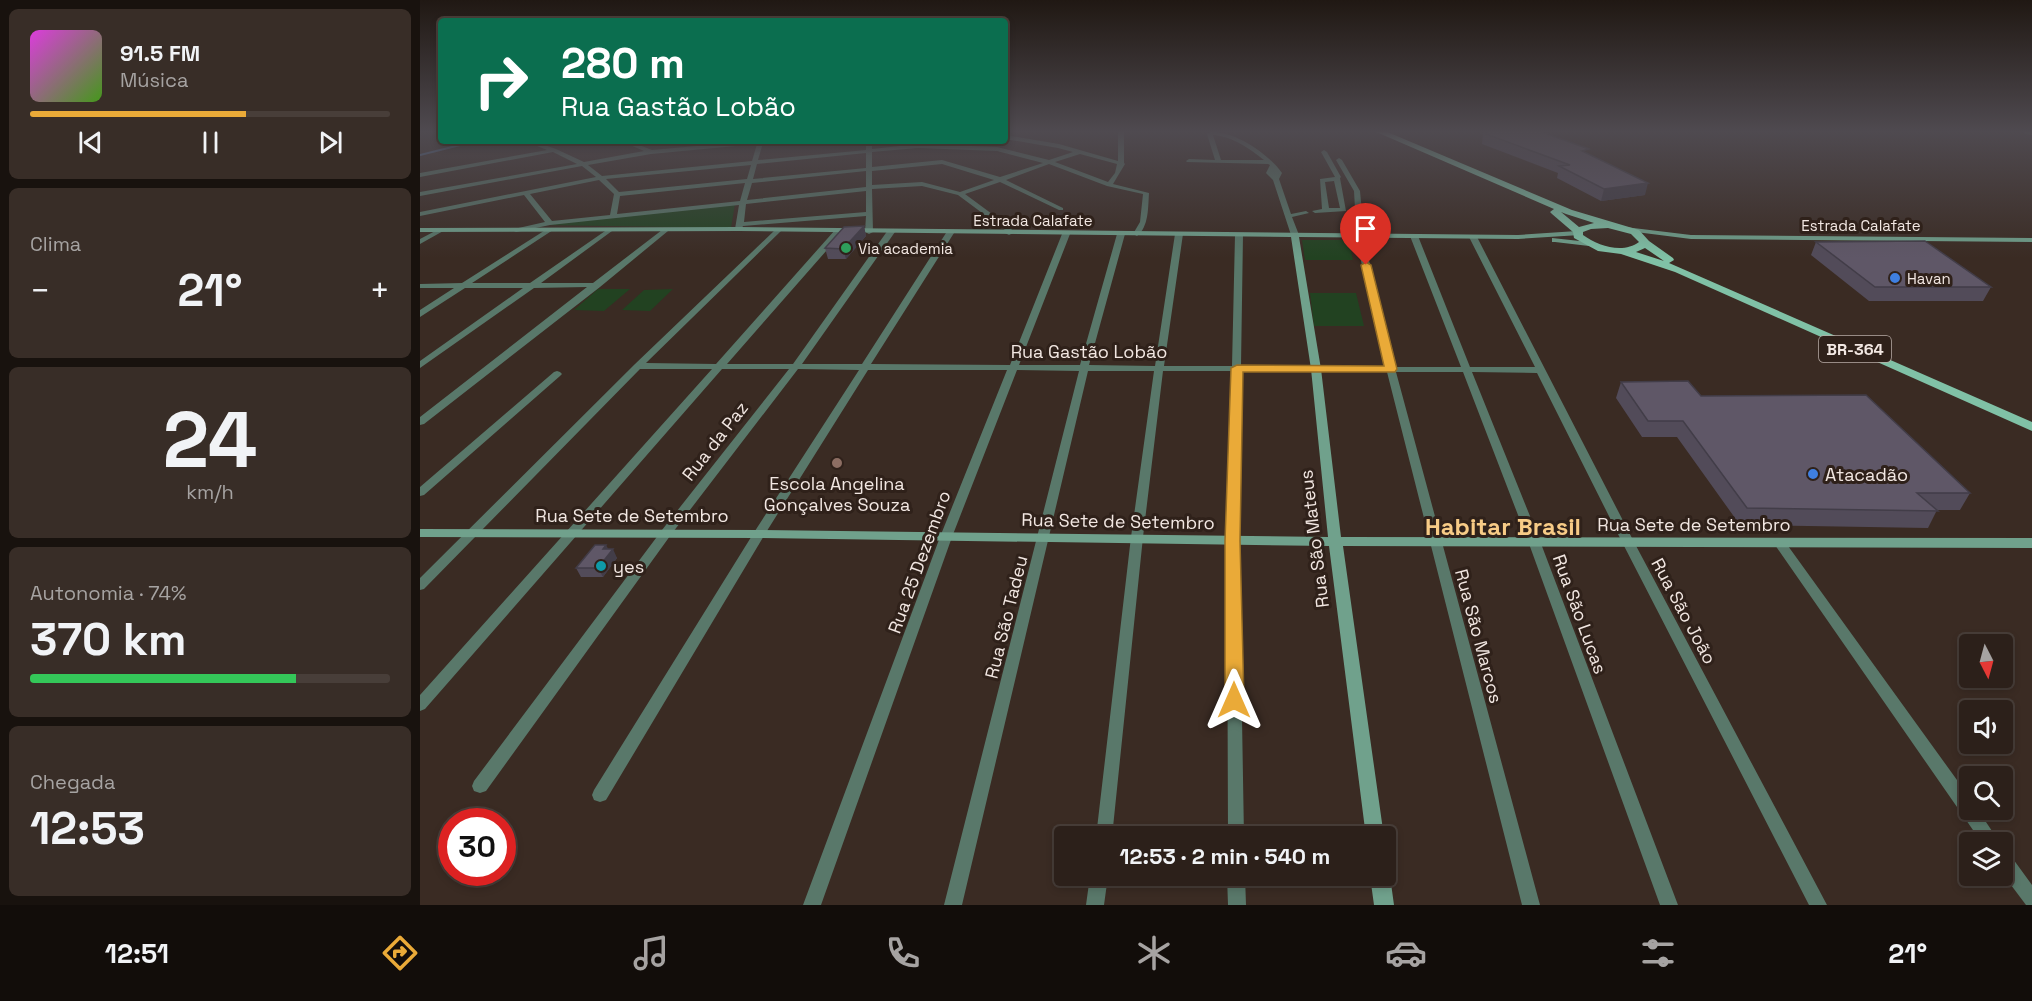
<!DOCTYPE html>
<html lang="pt">
<meta charset="utf-8">
<style>
:root{--surface:#2c201a;--page:#382d27;--text:#f1f3f6;--muted:#a6a3a2;--line:#483e39;--accent:#eaaa38}
body{margin:0;font-family:"Space Grotesk",sans-serif;background:var(--page);color:var(--text);height:100vh;display:flex;flex-direction:column;font-size:22px;white-space:nowrap}
*{box-sizing:border-box;margin:0}
p{font-size:20px;color:var(--muted)}
.icon{flex:none;width:33px;height:33px;fill:none;stroke:currentColor;stroke-width:2;stroke-linecap:round;stroke-linejoin:round}
.map{position:relative;flex:1;overflow:hidden}
.panel{display:flex;flex-direction:column;gap:9px;padding:9px;background:#18120e;width:420px}
.panel>*{flex:none}
.banner{position:absolute;left:18px;top:18px;width:570px;height:126px;border-radius:6px;box-shadow:0 3px 9px #0003,0 0 0 2px var(--line);background:#0b6e4f;color:#fff;overflow:hidden}
.needle{width:39px;rotate:174deg}
.fabs{position:absolute;left:1539px;top:634px;display:grid;gap:12px}
.fabs a{display:grid;place-items:center;width:54px;height:54px;border-radius:6px;background:var(--surface);box-shadow:0 3px 9px #0003,0 0 0 2px var(--line);font-size:30px}
.speed{position:absolute;left:18px;top:808px;display:flex;gap:12px;font-size:30px;font-weight:700;text-align:center}
.speed>*{display:grid;place-content:center;width:78px;height:78px;border-radius:50%;background:var(--surface);box-shadow:0 3px 9px #0003,0 0 0 2px var(--line);line-height:1}
.speed .limit{border:9px solid #d22;background:#fff;color:#111}
.pin{position:absolute;display:grid;place-items:center;width:51px;height:51px;color:#fff;margin:-62px -26px;border-radius:50% 50% 50% 0;rotate:-45deg;box-shadow:0 0 6px #0007}
.pin .icon{rotate:45deg}
.me{position:absolute;width:66px;margin:-33px;rotate:0deg;stroke-linejoin:round;filter:drop-shadow(0 0 4px #0008)}
.turn{display:flex;align-items:center;gap:21px;height:126px;padding:0 24px;font-size:27px}
.turn .icon{width:78px;height:78px;stroke-width:2.5}
.turn b{display:block;font-size:42px;line-height:51px}
.big{font-size:45px;font-weight:800;line-height:1.1}
.panel .card{flex:1;display:flex;flex-direction:column;justify-content:center;gap:9px;min-width:0;padding:0 21px;border-radius:9px;background:var(--page)}
.panel .dial{align-items:center;gap:0}
.dial b{font-size:78px;line-height:1}
.song{display:flex;align-items:center;gap:18px}
.cover{width:72px;height:72px;border-radius:9px;background:linear-gradient(135deg,hsl(300 70% 55%),hsl(100 70% 35%))}
.played{height:6px;border-radius:3px;background:linear-gradient(90deg,var(--accent) 60%,var(--line) 60%)}
.keys{display:flex;justify-content:space-around;direction:ltr}
.heat{display:flex;justify-content:space-between;align-items:center;font-size:33px;direction:ltr}
.charge{height:9px;border-radius:4px;background:linear-gradient(90deg,#34c759 74%,var(--line) 0)}
.trip{position:absolute;left:634px;top:826px;width:342px;height:60px;border-radius:6px;background:var(--surface);box-shadow:0 3px 9px #0003,0 0 0 2px var(--line);font-weight:800;line-height:60px;text-align:center}
.dock{display:flex;height:96px;justify-content:space-around;align-items:center;background:#120d0a;color:var(--muted)}
.dock .icon{width:42px;height:42px}
.dock .current{color:var(--accent)}
.dock b{font-size:27px;color:var(--text)}
main{display:flex;flex:1;min-height:0}
.map>svg:first-child{display:block}
.green{fill:#224221}
.lines{fill:none;stroke-linecap:round;stroke-linejoin:round}
.stream{stroke:#4f76a8;stroke-width:2}
.street{fill:#59786a;fill-rule:evenodd}
.secondary{fill:#70a18c;fill-rule:evenodd}
.primary{fill:#80c1a6;fill-rule:evenodd}
.wall{fill:#524b59}
.shaded-wall{fill:#423d48}
.building{fill:#5f5767;stroke:#423d48;stroke-width:1.5}
.route{fill:#eaaa38;stroke:#986e24;stroke-width:1.5}
.leisure-dot{fill:#2e9e5b;stroke:#2f211a;stroke-width:2}
.shop-dot{fill:#3f7fe0;stroke:#2f211a;stroke-width:2}
.education-dot{fill:#8d6e63;stroke:#2f211a;stroke-width:2}
.culture-dot{fill:#0f9aa8;stroke:#2f211a;stroke-width:2}
.labels{text-anchor:middle;dominant-baseline:central;stroke-width:6;stroke-linejoin:round;paint-order:stroke}
.far-street-label{font-size:15px;fill:#f2e7e2;stroke:#2f211a}
.far-poi-label{font-size:15px;fill:#f2e7e2;stroke:#2f211a;text-anchor:start}
.shield{fill:#2f211a;stroke:#b8aca6;stroke-width:1.5}
.shield-label{font-size:16px;font-weight:bold;fill:#f2e7e2}
.street-label{font-size:18px;fill:#f2e7e2;stroke:#2f211a}
.poi-label{font-size:18px;fill:#f2e7e2;stroke:#2f211a;text-anchor:start}
.district-label{font-size:24px;font-weight:bold;fill:#f7cb86;stroke:#2f211a}
</style>
<main>
<section class="panel">
<div class="card">
<div class="song"><i class="cover"></i><div><b>91.5 FM</b><p>Música</p></div></div>
<div class="played"></div>
<div class="keys"><svg class="icon" aria-label="previous" viewBox="0 0 24 24"><path d="M18 5L8 12l10 7zM5 5v14"/></svg><svg class="icon" aria-label="pause" viewBox="0 0 24 24"><path d="M8 5v14M16 5v14"/></svg><svg class="icon" aria-label="next" viewBox="0 0 24 24"><path d="M6 5l10 7-10 7zM19 5v14"/></svg></div>
</div>
<div class="card"><p>Clima</p>
<div class="heat"><a>−</a><b class="big">21°</b><a>+</a></div>
</div>
<div class="card dial"><b>24</b><p>km/h</p></div>
<div class="card"><p>Autonomia · 74%</p><b class="big">370 km</b><div class="charge"></div></div>
<div class="card"><p>Chegada</p><b class="big">12:53</b></div>
</section>
<div class="map">
<svg width="1612" height="905" viewBox="0 0 1612 905">
<rect width="100%" height="100%" fill="#3a2b23"/>
<path class="green" d="M315 204 311 228 123 225Z
M882 240H929L933 260H885Z
M178 289H210L184 311 154 310Z
M253 289 230 311 202 310 224 290Z
M890 293H936L944 326H894Z"/>
<g class="lines">
<path class="stream" d="M0 155 56 141"/>
<path class="street" d="M698 131H704V163L705 164 693 184 729 193C728 207 729 227 717 236L713 234 720 222 723 194 687 186 629 164 586 180 643 208V210H639L580 182 545 194 591 228 593 233 589 235 585 233V230L538 195 502 186 452 189 453 232 449 234 445 232 446 216 323 226 321 230 319 231 315 229 319 205 130 225 96 232 94 231V229L125 222 104 195 0 216V212L176 177 162 166 0 196V192L157 164 133 152 0 177V173L127 150 105 141H113L136 149 164 162 224 151 201 141H209L232 150 331 141H353L343 143 338 160 446 150V141H452V149L498 144 577 147 629 160 653 152 638 148 585 139V135L639 144 698 161ZM337 144 332 161 182 176 168 165 231 154ZM498 148 577 151 623 163 580 177 522 160 452 167V152ZM446 153V168L333 179 337 164ZM660 154 697 164 695 173 688 182 635 162ZM522 164 574 180 540 192 502 182 452 185V171ZM331 165 327 179 199 192 186 179ZM446 171V187L327 200 332 183ZM179 180 194 194 190 215 132 221 110 194ZM325 183 320 201 197 214 200 196ZM446 191V212L324 222 326 204Z
M1607 131H1612V135L1605 134 1604 133Z
M790 132C814 130 849 154 862 173L859 179 871 214 886 211 889 213 872 217 879 235 878 237 871 235 853 180 846 173 850 165 848 164 767 162 766 161 769 159 795 160 787 134ZM793 135C812 136 830 149 844 160H801Z
M904 150 907 152 921 177 920 178 926 211 895 213 892 211 902 209 900 179 915 177 901 152ZM914 181 920 208H909L905 182Z
M919 158 922 160 940 191 945 244 975 367H1041L990 236 994 234 998 236 1050 367H1115L1049 237 1053 235 1057 237 1214 542 1407 905H1389L1202 542 1117 373 1052 372 1120 541 1258 905H1240L1108 541 1043 372H976L1120 905H1102L967 372 821 371 819 541 824 837H808L807 541 812 371H743L723 537 692 837H676L711 537 734 371H668L542 905H524L659 371 597 370 532 537 401 905H383L520 537 587 370H448L345 534 186 800 180 802 174 800 172 795 174 790 333 534 439 370 378 369 250 536 66 791 60 793 54 791 52 786 54 781 242 530 369 369H302L5 709 0 711V695L292 369H220L4 589 0 590V578L215 364 355 230 361 231 226 363 296 364 415 230H421V234L307 364H373L468 230H471L475 232 382 364H442L526 233 530 231 534 233 451 364 590 365 642 234 646 232 650 234 599 365H660L697 234 701 232 705 234 669 365 735 366 755 234 759 232 763 234 744 366H812L815 235 819 233 823 235 821 366 966 367 937 244 934 191 916 160Z
M19 229 25 230 0 244V239Z
M127 229 133 230 52 283H110L188 229H192V231L121 283H173L242 230 248 231 180 287 4 424 0 425V417L167 287 114 288 0 368V361L103 288H45L0 317V310L34 288H0V284L42 283Z
M137 371 140 372 142 374 140 376 4 495 0 496V487L134 372Z
M1359 538 1363 539 1550 798V810H1558L1580 843H1562L1355 545 1353 542 1355 539Z
M1582 850 1588 852 1612 885V905H1606L1582 873Z
M670 876H688L684 905H666Z
M807 876H825L826 905H808Z"/>
<path class="secondary" d="M319 227 1098 235 1157 231 1161 233 1160 235 1098 239 879 237 901 369 921 537 1612 538V548L923 546 964 837H946L909 546 339 538 0 537V529L339 530 908 537 891 369 871 237 319 231 0 232V228Z
M1205 227 1271 235 1612 238V242L1271 239 1208 231H1205Z
M1132 238 1169 242 1173 244 1169 246 1135 242H1132Z
M966 869 970 876 974 905H954L950 876H966Z"/>
<path class="primary" d="M954 131H965L1152 210 1219 230 1229 241 1253 258 1254 260 1249 263 1612 422V431L1255 272 1201 254 1178 251 1154 238 1153 232 1132 214 1130 212 1134 209ZM1141 212 1146 214 1174 223 1159 227ZM1188 228 1211 234 1219 242C1203 254 1178 246 1163 235V232L1171 229ZM1225 248 1244 261 1216 252Z"/>
</g>
<path class="wall" d="M1063 133 1168 154 1225 195 1181 201 1137 178 1138 173 1062 144Z
M444 226 446 236 426 259H408L405 248Z
M1396 242 1571 287 1563 301H1449L1391 255Z
M1201 382 1281 396 1550 493 1540 510H1517L1508 528 1320 525 1257 437H1222L1196 398Z
M189 549 197 558 183 577H161L156 568Z"/>
<path class="shaded-wall" d="M1228 183 1225 195 1181 201 1184 189Z
M444 226 446 236 426 259 423 249Z
M186 545 190 552 193 549 197 558 183 577 178 568 183 549Z"/>
<path class="building" d="M1071 131H1119L1169 149 1162 151 1228 183 1184 189 1139 166 1150 165 1063 133Z
M444 226 423 249 405 248 424 227Z
M1505 241 1571 287H1455L1396 242Z
M1268 381 1281 396 1446 395 1550 493H1497L1518 511 1327 508 1263 421H1228L1201 382Z
M175 545H186L183 549H193L178 568H156Z"/>
<linearGradient id="sky" x2="0" y2="1"><stop stop-color="#201813"/><stop offset="0.51" stop-color="#4f4a50"/><stop offset="1" stop-color="#4f4a50" stop-opacity="0"/></linearGradient>
<rect width="1612" height="258" fill="url(#sky)"/>
<path class="route" d="M946 262 951 265 977 369 975 372H823L820 541 824 700 821 706 814 708 808 706 805 700V541L811 368 817 365 964 366 941 265Z"/>
<circle class="leisure-dot" cx="426" cy="248" r="6"/>
<g class="shop-dot">
<circle cx="1475" cy="278" r="6"/>
<circle cx="1393" cy="474" r="6"/>
</g>
<circle class="education-dot" cx="417" cy="463" r="6"/>
<circle class="culture-dot" cx="181" cy="566" r="6"/>
<g class="labels">
<g class="far-street-label">
<text x="613" y="220">Estrada Calafate</text>
<text x="1441" y="225">Estrada Calafate</text>
</g>
<g class="far-poi-label">
<text x="438" y="248">Via academia</text>
<text x="1487" y="278">Havan</text>
</g>
<rect class="shield" x="1399" y="336" width="72" height="26" rx="4.5"/>
<g class="shield-label">
<text x="1435" y="349">BR-364</text>
</g>
<g class="street-label">
<text x="669" y="351">Rua Gastão Lobão</text>
<text transform="translate(295 441) rotate(-52)">Rua da Paz</text>
<text x="212" y="515">Rua Sete de Setembro</text>
<text transform="translate(698 521) rotate(1)">Rua Sete de Setembro</text>
<text x="1274" y="524">Rua Sete de Setembro</text>
<text transform="translate(894 539) rotate(-97)">Rua São Mateus</text>
<text transform="translate(499 562) rotate(-70)">Rua 25 Dezembro</text>
<text transform="translate(1264 611) rotate(62)">Rua São João</text>
<text transform="translate(1160 614) rotate(70)">Rua São Lucas</text>
<text transform="translate(586 617) rotate(-76)">Rua São Tadeu</text>
<text transform="translate(1059 636) rotate(75)">Rua São Marcos</text>
</g>
<g class="poi-label">
<text x="1405" y="474">Atacadão</text>
<text x="417" y="483" text-anchor="middle">Escola Angelina<tspan x="417" dy="21">Gonçalves Souza</tspan></text>
<text x="193" y="566">yes</text>
</g>
<g class="district-label">
<text x="1083" y="526">Habitar Brasil</text>
</g>
</g>
</svg>
<div class="fabs">
<a><svg class="needle" viewBox="-14 -14 28 28"><path d="M0-13l5 13h-10z" fill="#e53935"/><path d="M0 13l5-13h-10z" fill="#a6a3a2"/></svg></a>
<a><svg class="icon" aria-label="sound" viewBox="0 0 24 24"><path d="M4 9h4l5-4v14l-5-4H4zM17 9q2 3 0 6"/></svg></a>
<a><svg class="icon" aria-label="search" viewBox="0 0 24 24"><circle cx="10" cy="10" r="6"/><path d="M15 15l6 6"/></svg></a>
<a><svg class="icon" aria-label="layers" viewBox="0 0 24 24"><path d="M12 4l9 5-9 5-9-5zM3 14l9 5 9-5"/></svg></a>
</div>
<div class="speed"><div class="limit">30</div></div>
<div class="pin" style="left:946px;top:265px;background:#d93025"><svg class="icon" aria-label="arrive" viewBox="0 0 24 24"><path d="M6 21V4h12l-3 4 3 4H6"/></svg></div>
<svg class="me" style="left:814px;top:700px" viewBox="-20 -20 40 40"><path d="M0-17L14 15 0 8-14 15z" fill="#eaaa38" stroke="#fff" stroke-width="4"/></svg>
<div class="trip">12:53 · 2 min · 540 m</div>
<div class="banner">
<div class="turn"><svg class="icon" aria-label="right" viewBox="0 0 24 24"><path d="M7 20v-9h11M14 6l5 5-5 5"/></svg><div><b>280 m</b>Rua Gastão Lobão</div></div>
</div>
</div>
</main>
<nav class="dock">
<b>12:51</b>
<svg class="icon current" aria-label="directions" viewBox="0 0 24 24"><path d="M12 3l9 9-9 9-9-9zM9 14v-3h6M13 9l2 2-2 2"/></svg>
<svg class="icon" aria-label="music" viewBox="0 0 24 24"><path d="M9 18V5l10-2v13"/><circle cx="6" cy="18" r="3"/><circle cx="16" cy="16" r="3"/></svg>
<svg class="icon" aria-label="phone" viewBox="0 0 24 24"><path d="M5 4h4l2 5-3 2q2 4 5 5l2-3 5 2v4C11 20 4 13 5 4z"/></svg>
<svg class="icon" aria-label="climate" viewBox="0 0 24 24"><path d="M12 3v18M4 7l16 10M4 17L20 7"/></svg>
<svg class="icon" aria-label="car" viewBox="0 0 24 24"><path d="M5 17H2v-5l4-1 3-4h7l3 4 3 1v5h-3M9 17h6M6 11h13"/><circle cx="7" cy="17" r="2"/><circle cx="17" cy="17" r="2"/></svg>
<svg class="icon" aria-label="filters" viewBox="0 0 24 24"><path d="M4 7h16M4 17h16"/><circle cx="9" cy="7" r="2"/><circle cx="15" cy="17" r="2"/></svg>
<b>21°</b>
</nav>
